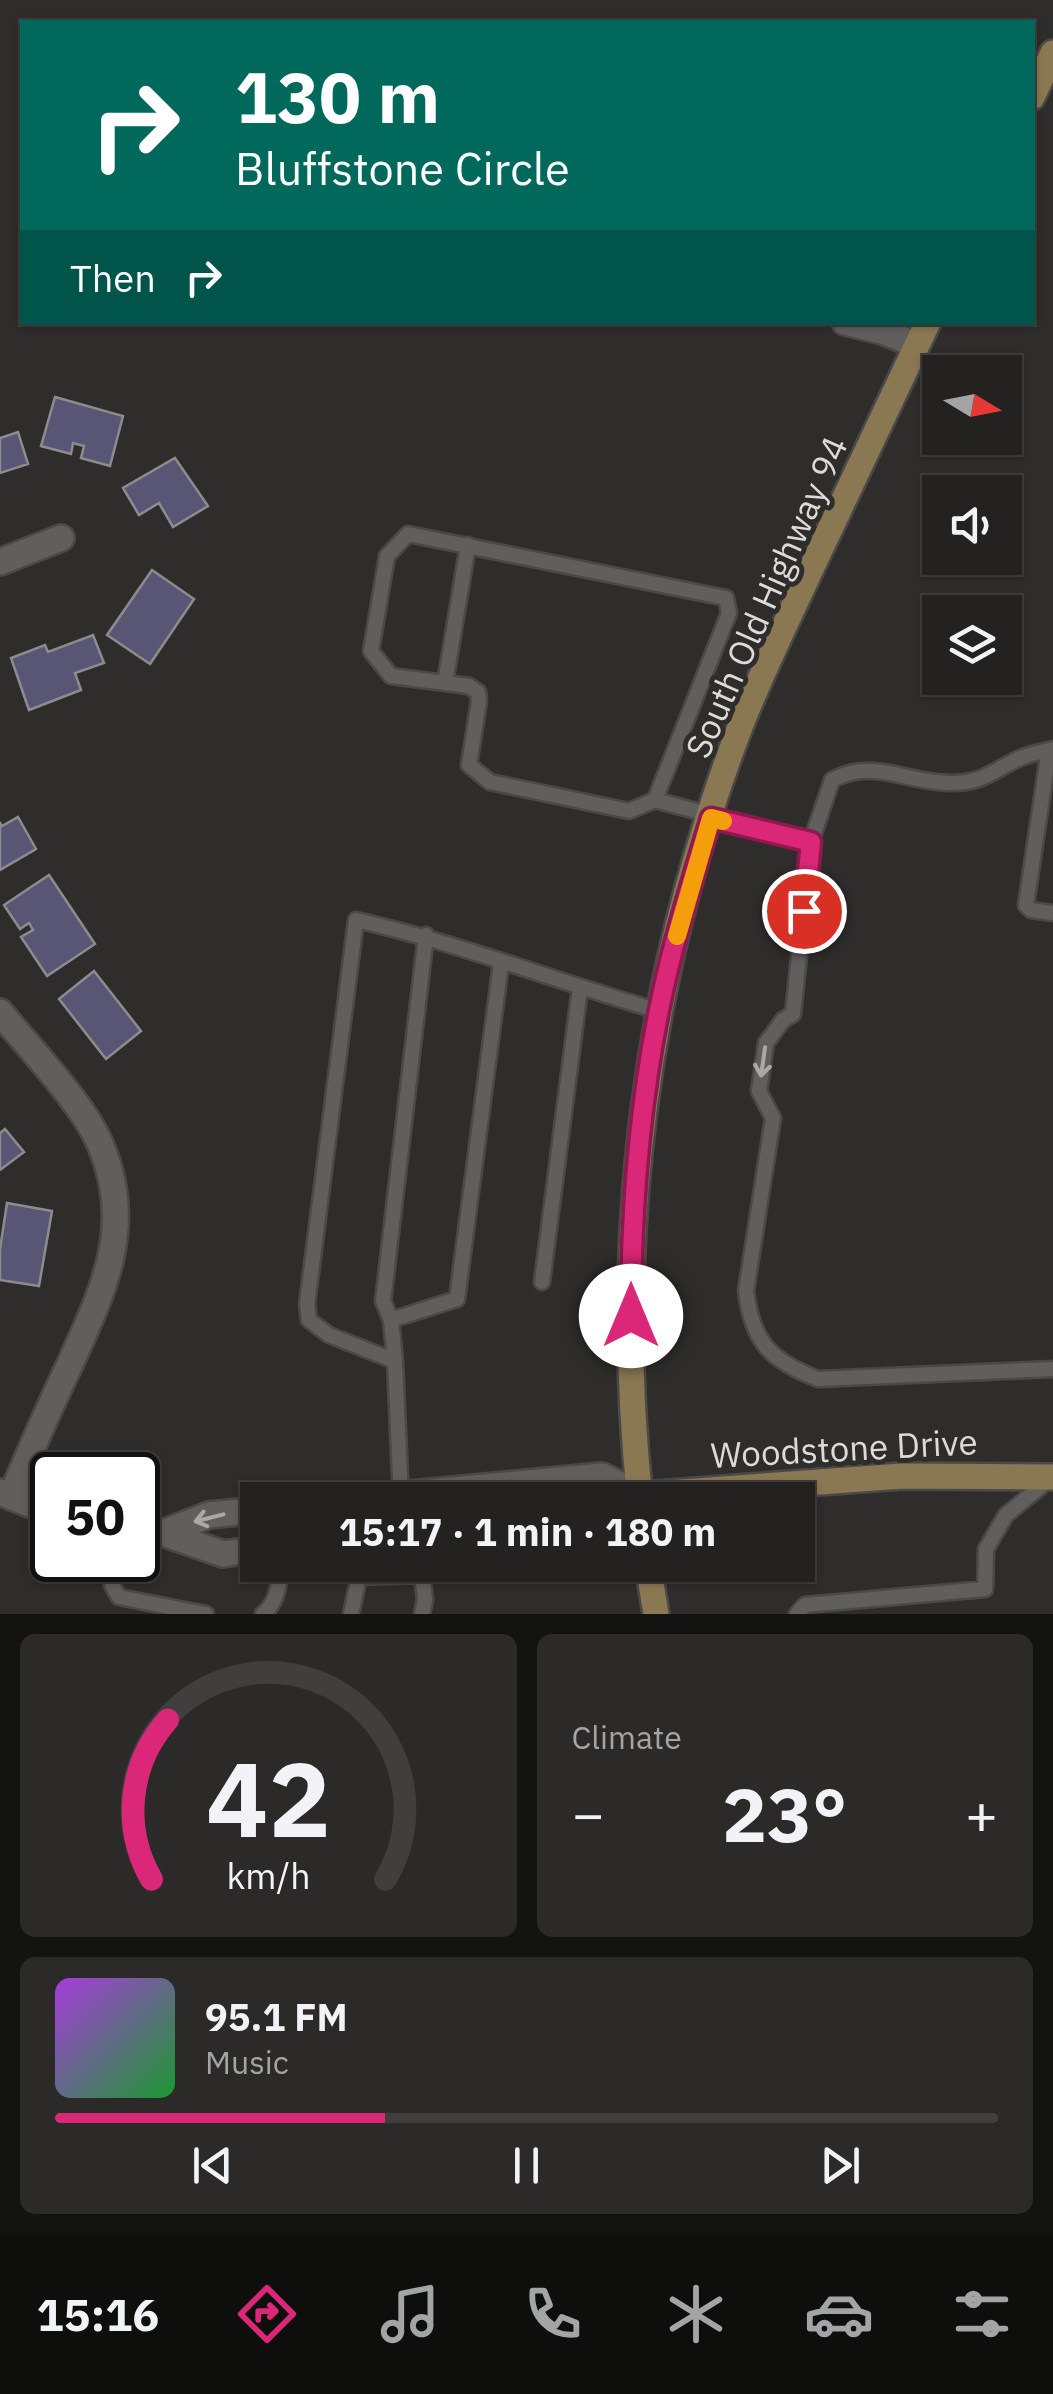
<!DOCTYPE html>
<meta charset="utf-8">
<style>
:root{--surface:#232220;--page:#2b2a29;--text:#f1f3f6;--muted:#a3a4a5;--line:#403f3e;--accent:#db2777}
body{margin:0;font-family:"IBM Plex Sans",sans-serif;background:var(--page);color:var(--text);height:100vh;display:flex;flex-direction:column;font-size:38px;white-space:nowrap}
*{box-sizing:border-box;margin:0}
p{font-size:32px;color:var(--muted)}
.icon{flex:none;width:55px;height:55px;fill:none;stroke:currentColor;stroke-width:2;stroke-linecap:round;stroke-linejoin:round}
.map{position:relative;height:1614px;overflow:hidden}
.drawer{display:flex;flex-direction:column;gap:20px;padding:20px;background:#131312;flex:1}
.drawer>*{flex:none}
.guide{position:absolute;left:20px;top:20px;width:1015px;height:305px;border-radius:0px;box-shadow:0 2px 8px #0004,0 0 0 2px var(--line);background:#00695c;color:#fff;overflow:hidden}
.needle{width:65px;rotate:100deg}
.controls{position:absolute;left:922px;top:355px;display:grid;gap:20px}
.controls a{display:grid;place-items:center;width:100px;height:100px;border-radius:0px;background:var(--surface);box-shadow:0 2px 8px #0004,0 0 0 2px var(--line);font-size:50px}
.speed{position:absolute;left:30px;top:1452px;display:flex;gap:20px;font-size:50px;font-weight:700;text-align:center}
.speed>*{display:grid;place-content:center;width:130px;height:130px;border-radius:50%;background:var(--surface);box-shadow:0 2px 8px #0004,0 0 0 2px var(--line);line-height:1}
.speed .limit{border:5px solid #111;border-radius:15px;background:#fff;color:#111}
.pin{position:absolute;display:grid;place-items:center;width:85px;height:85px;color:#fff;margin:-42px;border:5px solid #fff;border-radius:50%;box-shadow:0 2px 10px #0007}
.me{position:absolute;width:110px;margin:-55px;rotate:0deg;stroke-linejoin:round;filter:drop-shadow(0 0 8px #0008)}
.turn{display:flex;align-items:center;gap:35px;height:210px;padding:0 50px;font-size:45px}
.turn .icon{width:130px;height:130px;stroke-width:2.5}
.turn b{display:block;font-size:70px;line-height:85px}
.then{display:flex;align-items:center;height:95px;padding:0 50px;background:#0003;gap:20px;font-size:38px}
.big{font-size:75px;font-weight:700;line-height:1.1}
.drawer .tile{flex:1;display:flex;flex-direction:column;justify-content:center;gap:15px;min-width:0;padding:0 35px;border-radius:15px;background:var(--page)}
.drawer .dial{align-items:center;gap:0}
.dial svg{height:260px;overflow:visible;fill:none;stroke:var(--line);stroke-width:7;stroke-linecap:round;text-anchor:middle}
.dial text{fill:var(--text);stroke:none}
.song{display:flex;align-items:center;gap:30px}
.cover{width:120px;height:120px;border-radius:15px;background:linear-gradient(135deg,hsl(280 70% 55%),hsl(130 70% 35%))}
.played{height:10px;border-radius:5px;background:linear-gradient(90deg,var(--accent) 35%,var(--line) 35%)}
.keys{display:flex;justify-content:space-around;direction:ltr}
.heat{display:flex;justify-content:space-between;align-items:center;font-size:55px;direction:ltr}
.drawer .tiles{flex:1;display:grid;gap:20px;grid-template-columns:1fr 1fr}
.tile:last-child{grid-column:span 2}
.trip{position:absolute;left:240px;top:1482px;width:575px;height:100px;border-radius:0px;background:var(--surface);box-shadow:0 2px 8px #0004,0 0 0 2px var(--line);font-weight:700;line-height:100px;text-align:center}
.menu{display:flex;height:160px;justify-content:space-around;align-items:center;background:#0e0e0d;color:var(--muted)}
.menu .icon{width:70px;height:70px}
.menu .on{color:var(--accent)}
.menu b{font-size:45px;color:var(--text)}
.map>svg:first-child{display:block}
.building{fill:#585575;stroke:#8c8c8f;stroke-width:2.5}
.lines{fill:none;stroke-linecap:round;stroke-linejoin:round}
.lane-casing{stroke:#4a4947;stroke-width:19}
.street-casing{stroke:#4a4947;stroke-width:30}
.secondary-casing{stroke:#4a4947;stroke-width:30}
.lane{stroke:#615f5d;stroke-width:14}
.street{stroke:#615f5d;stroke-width:25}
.secondary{stroke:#8a7853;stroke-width:25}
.oneway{stroke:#aba9a7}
.route-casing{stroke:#8e194d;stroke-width:25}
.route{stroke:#db2777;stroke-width:18}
.slow{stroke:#f59e0b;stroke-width:18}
.labels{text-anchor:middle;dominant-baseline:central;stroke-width:10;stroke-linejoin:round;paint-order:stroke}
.street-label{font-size:35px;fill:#dcdbd9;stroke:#2f2d2b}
</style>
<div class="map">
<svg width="1053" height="1614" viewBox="0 0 1053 1614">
<rect width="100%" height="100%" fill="#2f2d2b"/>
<path class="building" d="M55 397 123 416 110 466 81 458 84 446 73 443 71 454 41 446Z
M18 432 28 464 0 473V438Z
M175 458 208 506 173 527 159 503 139 515 123 488Z
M152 570 194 599 150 664 107 635Z
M93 635 104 663 75 673 81 690 29 710 11 658 45 645 48 652Z
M18 817 36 849 0 870V823L2 826Z
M49 875 95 944 47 976 21 937 33 930 29 923 20 929 4 905Z
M94 971 141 1031 106 1059 59 999Z
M5 1129 24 1152 0 1170V1133Z
M7 1203 52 1211 39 1286 0 1280V1249Z"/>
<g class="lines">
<defs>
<path id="lane" d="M445 683 468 545
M1053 749C1041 752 1027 754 1016 760 991 772 982 783 952 783 908 784 874 757 832 780L811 842 793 1014 783 1020 766 1043 759 1091 773 1118 746 1291C752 1342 771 1361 818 1379L1053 1369
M1049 750 1026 905 1031 910 1053 913
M655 800 729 613 726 598 408 534 387 556 371 651 391 676 469 686 478 692 479 701 469 765 490 782 629 811 655 800 811 842
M542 1282 580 988
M391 1320 383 1301 426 935
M395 1361 391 1320 457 1299 501 963
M401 1499 395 1361 329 1335 309 1320 307 1304 356 920C459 943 558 982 659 1011
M117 1560 112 1585 119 1597 206 1614
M421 1565 425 1600 422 1614
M263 1614C278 1602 279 1583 281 1565
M351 1614 359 1577 422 1575
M797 1614 805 1605 985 1589 986 1549 1006 1515 1050 1479"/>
<path id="street" d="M845 322 882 331 917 345
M0 562 61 538
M0 1012C30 1049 83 1103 101 1146 135 1227 103 1291 70 1364 49 1408 30 1452 11 1497
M0 1492 52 1513
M344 1500 602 1476 640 1495
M138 1530 163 1533 223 1554 258 1549
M163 1533 209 1515 258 1510"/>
<path id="secondary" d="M1032 97 1053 53
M640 1495 902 1476 1053 1477
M640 1500C612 1239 646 973 740 727 761 673 787 621 811 569 850 487 889 405 928 322
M648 1565 656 1614"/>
</defs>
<use href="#lane" class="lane-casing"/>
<use href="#street" class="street-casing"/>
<use href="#secondary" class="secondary-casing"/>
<use href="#lane" class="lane"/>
<use href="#street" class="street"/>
<use href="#secondary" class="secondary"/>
</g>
<defs><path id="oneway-shaft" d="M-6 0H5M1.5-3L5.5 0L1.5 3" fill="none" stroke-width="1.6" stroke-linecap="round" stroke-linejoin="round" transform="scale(2.5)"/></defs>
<g class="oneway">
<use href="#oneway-shaft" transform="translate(763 1062) rotate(98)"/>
<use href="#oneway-shaft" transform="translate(209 1518) rotate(166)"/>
</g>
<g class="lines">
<defs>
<path id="route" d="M631 1316C631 1214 639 1110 659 1010 672 945 692 881 711 818L811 842 804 911"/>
</defs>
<use href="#route" class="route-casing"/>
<use href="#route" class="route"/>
<path class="slow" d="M677 936 711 818 723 821"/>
</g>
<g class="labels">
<g class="street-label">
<text transform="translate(766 597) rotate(-66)">South Old Highway 94</text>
<text transform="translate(844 1448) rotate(-3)">Woodstone Drive</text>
</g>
</g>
</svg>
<div class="controls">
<a><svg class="needle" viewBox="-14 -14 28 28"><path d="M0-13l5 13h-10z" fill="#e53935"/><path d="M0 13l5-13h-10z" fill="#a3a4a5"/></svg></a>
<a><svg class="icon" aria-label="sound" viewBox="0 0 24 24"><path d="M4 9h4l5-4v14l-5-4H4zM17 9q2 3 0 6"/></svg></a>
<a><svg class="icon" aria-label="layers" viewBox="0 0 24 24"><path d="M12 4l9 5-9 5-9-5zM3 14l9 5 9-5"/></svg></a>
</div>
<div class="speed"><div class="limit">50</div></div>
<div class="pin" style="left:804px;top:911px;background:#d93025"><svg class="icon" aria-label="arrive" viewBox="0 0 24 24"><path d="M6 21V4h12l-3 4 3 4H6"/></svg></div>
<svg class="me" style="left:631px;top:1316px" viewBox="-20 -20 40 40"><circle r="19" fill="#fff"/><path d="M0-13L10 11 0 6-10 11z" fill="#db2777"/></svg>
<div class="trip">15:17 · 1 min · 180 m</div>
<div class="guide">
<div class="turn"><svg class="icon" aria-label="right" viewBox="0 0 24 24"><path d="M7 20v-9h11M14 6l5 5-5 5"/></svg><div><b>130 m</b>Bluffstone Circle</div></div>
<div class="then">Then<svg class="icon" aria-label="right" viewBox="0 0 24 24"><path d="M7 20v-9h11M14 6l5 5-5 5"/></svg></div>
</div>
</div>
<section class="drawer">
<div class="tiles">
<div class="tile dial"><svg viewBox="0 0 100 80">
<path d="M14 69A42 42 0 1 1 86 69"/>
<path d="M14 69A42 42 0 0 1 19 20" stroke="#db2777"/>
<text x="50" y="56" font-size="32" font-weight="700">42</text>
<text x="50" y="72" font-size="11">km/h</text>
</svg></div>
<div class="tile"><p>Climate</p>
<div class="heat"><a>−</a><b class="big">23°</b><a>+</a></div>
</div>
<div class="tile">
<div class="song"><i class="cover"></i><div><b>95.1 FM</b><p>Music</p></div></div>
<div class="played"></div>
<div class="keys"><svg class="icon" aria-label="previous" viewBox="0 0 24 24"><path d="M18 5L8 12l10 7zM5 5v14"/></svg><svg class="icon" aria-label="pause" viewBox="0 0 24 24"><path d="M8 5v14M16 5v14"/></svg><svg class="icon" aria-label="next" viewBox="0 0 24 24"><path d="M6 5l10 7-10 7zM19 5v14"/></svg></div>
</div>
</div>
</section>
<nav class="menu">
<b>15:16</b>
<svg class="icon on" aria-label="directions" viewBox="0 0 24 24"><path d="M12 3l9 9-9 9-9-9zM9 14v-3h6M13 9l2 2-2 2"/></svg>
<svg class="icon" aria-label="music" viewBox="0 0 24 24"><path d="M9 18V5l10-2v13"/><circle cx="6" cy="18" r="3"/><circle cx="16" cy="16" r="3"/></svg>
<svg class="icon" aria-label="phone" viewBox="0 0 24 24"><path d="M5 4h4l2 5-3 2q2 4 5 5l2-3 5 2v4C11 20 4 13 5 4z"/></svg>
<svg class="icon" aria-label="climate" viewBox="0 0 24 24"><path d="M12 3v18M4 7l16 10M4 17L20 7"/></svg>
<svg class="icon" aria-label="car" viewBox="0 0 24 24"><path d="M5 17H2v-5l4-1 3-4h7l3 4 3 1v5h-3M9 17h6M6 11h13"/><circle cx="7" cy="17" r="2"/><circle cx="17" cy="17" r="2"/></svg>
<svg class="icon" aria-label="filters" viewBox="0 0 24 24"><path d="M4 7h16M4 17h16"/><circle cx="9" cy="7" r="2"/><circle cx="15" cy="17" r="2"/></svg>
</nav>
